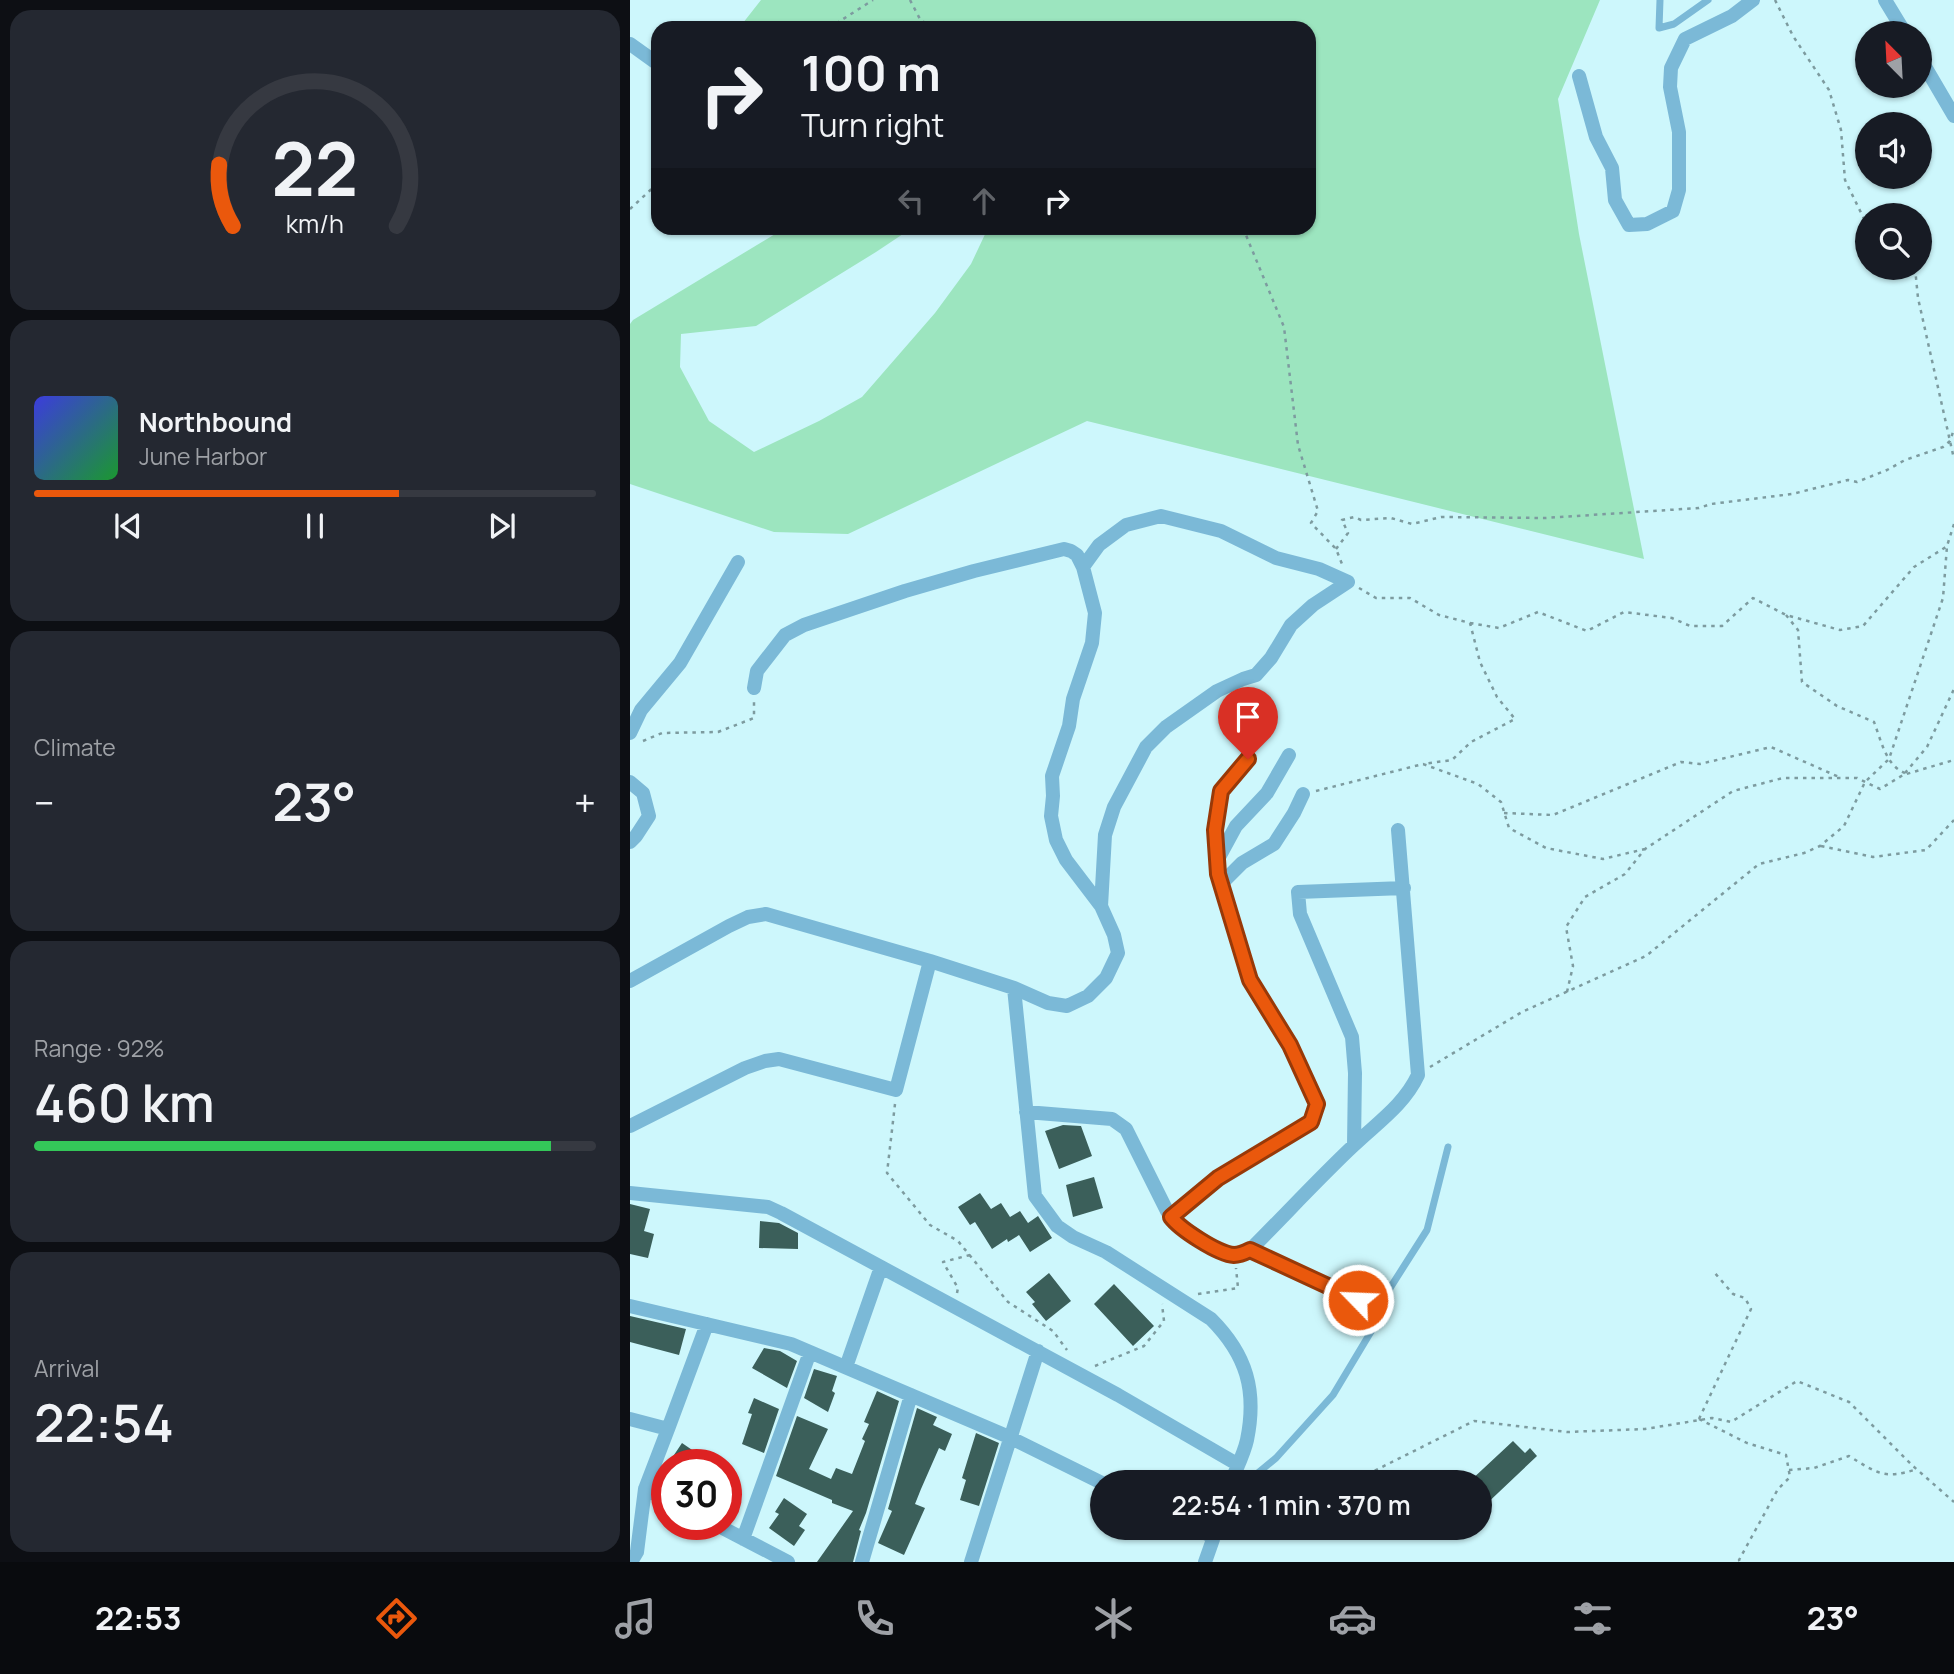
<!DOCTYPE html>
<meta charset="utf-8">
<style>
:root{--surface:#171b24;--page:#242831;--text:#f1f3f6;--muted:#9ea1a6;--line:#363941;--accent:#ea580c}
body{margin:0;font-family:Manrope,sans-serif;background:var(--page);color:var(--text);height:100vh;display:flex;flex-direction:column;font-size:26px;white-space:nowrap}
*{box-sizing:border-box;margin:0}
p{font-size:23px;color:var(--muted)}
.icon{flex:none;width:38px;height:38px;fill:none;stroke:currentColor;stroke-width:2;stroke-linecap:round;stroke-linejoin:round}
.map{position:relative;flex:1;overflow:hidden}
.sheet{display:flex;flex-direction:column;gap:10px;padding:10px;background:#0d0f14;width:630px}
.sheet>*{flex:none}
.banner{position:absolute;left:21px;top:21px;width:665px;height:214px;border-radius:21px;box-shadow:0 2px 5px #0004;background:#171b24;color:var(--text);overflow:hidden}
.needle{width:46px;rotate:336deg}
.tools{position:absolute;left:1225px;top:21px;display:grid;gap:14px}
.tools a{display:grid;place-items:center;width:77px;height:77px;border-radius:50%;background:var(--surface);box-shadow:0 2px 5px #0004;font-size:35px}
.speed{position:absolute;left:21px;top:1449px;display:flex;gap:14px;font-size:35px;font-weight:700;text-align:center}
.speed>*{display:grid;place-content:center;width:91px;height:91px;border-radius:50%;background:var(--surface);box-shadow:0 2px 5px #0004;line-height:1}
.speed .limit{border:10px solid #d22;background:#fff;color:#111}
.pin{position:absolute;display:grid;place-items:center;width:60px;height:60px;color:#fff;margin:-72px -30px;border-radius:50% 50% 50% 0;rotate:-45deg;box-shadow:0 0 7px #0007}
.pin .icon{rotate:45deg}
.me{position:absolute;width:77px;margin:-38px;rotate:294deg;stroke-linejoin:round;filter:drop-shadow(0 0 5px #0008)}
.turn{display:flex;align-items:center;gap:24px;height:147px;padding:0 35px;font-size:32px}
.turn .icon{width:91px;height:91px;stroke-width:2.5}
.turn b{display:block;font-size:49px;line-height:60px}
.lanes{display:flex;align-items:center;height:66px;padding:0 35px;background:#0003;justify-content:center;gap:35px;direction:ltr}
.lanes .off{opacity:.35}
.big{font-size:52px;font-weight:600;line-height:1.1}
.sheet .widget{flex:1;display:flex;flex-direction:column;justify-content:center;gap:10px;min-width:0;padding:0 24px;border-radius:21px;background:var(--page)}
.sheet .dial{align-items:center;gap:0}
.dial svg{height:182px;overflow:visible;fill:none;stroke:var(--line);stroke-width:7;stroke-linecap:round;text-anchor:middle}
.dial text{fill:var(--text);stroke:none}
.song{display:flex;align-items:center;gap:21px}
.cover{width:84px;height:84px;border-radius:10px;background:linear-gradient(135deg,hsl(240 70% 55%),hsl(130 70% 35%))}
.played{height:7px;border-radius:4px;background:linear-gradient(90deg,var(--accent) 65%,var(--line) 65%)}
.keys{display:flex;justify-content:space-around;direction:ltr}
.heat{display:flex;justify-content:space-between;align-items:center;font-size:38px;direction:ltr}
.charge{height:10px;border-radius:5px;background:linear-gradient(90deg,#34c759 92%,var(--line) 0)}
.trip{position:absolute;left:460px;top:1470px;width:402px;height:70px;border-radius:35px;background:var(--surface);box-shadow:0 2px 5px #0004;font-weight:600;line-height:70px;text-align:center}
.menu{display:flex;height:112px;justify-content:space-around;align-items:center;background:#090b0e;color:var(--muted)}
.menu .icon{width:49px;height:49px}
.menu .on{color:var(--accent)}
.menu b{font-size:32px;color:var(--text)}
main{display:flex;flex:1;min-height:0}
.map>svg:first-child{display:block}
.green{fill:#9ce5bf}
.building{fill:#3b5f5a}
.lines{fill:none;stroke-linecap:round;stroke-linejoin:round}
.path{stroke:#7d9b9f;stroke-width:2.5;stroke-dasharray:3.5 5;stroke-linecap:butt}
.lane{stroke:#7bb9d7;stroke-width:7}
.street{stroke:#7bb9d7;stroke-width:14}
.route-casing{stroke:#983908;stroke-width:18}
.route{stroke:#ea580c;stroke-width:12}
</style>
<main>
<section class="sheet">
<div class="widget dial"><svg viewBox="0 0 100 80">
<path d="M14 69A42 42 0 1 1 86 69"/>
<path d="M14 69A42 42 0 0 1 8 42" stroke="#ea580c"/>
<text x="50" y="56" font-size="32" font-weight="700">22</text>
<text x="50" y="72" font-size="11">km/h</text>
</svg></div>
<div class="widget">
<div class="song"><i class="cover"></i><div><b>Northbound</b><p>June Harbor</p></div></div>
<div class="played"></div>
<div class="keys"><svg class="icon" aria-label="previous" viewBox="0 0 24 24"><path d="M18 5L8 12l10 7zM5 5v14"/></svg><svg class="icon" aria-label="pause" viewBox="0 0 24 24"><path d="M8 5v14M16 5v14"/></svg><svg class="icon" aria-label="next" viewBox="0 0 24 24"><path d="M6 5l10 7-10 7zM19 5v14"/></svg></div>
</div>
<div class="widget"><p>Climate</p>
<div class="heat"><a>−</a><b class="big">23°</b><a>+</a></div>
</div>
<div class="widget"><p>Range · 92%</p><b class="big">460 km</b><div class="charge"></div></div>
<div class="widget"><p>Arrival</p><b class="big">22:54</b></div>
</section>
<div class="map">
<svg width="1324" height="1562" viewBox="0 0 1324 1562">
<rect width="100%" height="100%" fill="#cdf7fc"/>
<path class="green" d="M131 0H970L928 99 949 234 1014 559 457 421 218 534 144 532 0 484V324L3 320 155 228H282L246 252 126 326 51 334 50 367 79 421 124 452 189 421 232 397 305 313 341 264 358 228H679V28H109Z"/>
<path class="building" d="M433 1125 451 1126 462 1156 429 1169 415 1131Z
M464 1177 473 1208 443 1217 436 1185Z
M350 1193 361 1209 371 1203 380 1217 390 1211 398 1223 408 1216 422 1238 400 1252 389 1235 378 1242 377 1239 362 1249 345 1222 340 1225 328 1207Z
M0 1204 20 1209 14 1231 24 1234 18 1258 0 1254Z
M130 1221 149 1223 168 1233V1249L129 1248Z
M419 1273 441 1301 416 1321 402 1304 405 1302 396 1292Z
M484 1284 524 1326 503 1346 464 1304Z
M0 1316 56 1329 49 1355 0 1342Z
M134 1348 150 1351 167 1361 157 1388 122 1368Z
M184 1369 207 1376 202 1391 205 1393 198 1412 174 1398Z
M247 1391 269 1401 236 1513 229 1530 231 1531 223 1562H187L223 1511 202 1503V1500L146 1476 167 1416 198 1429 179 1469 201 1479 206 1468 222 1474 235 1441 232 1439 239 1424 234 1422Z
M124 1398 149 1409 134 1453 112 1444 122 1414 118 1413Z
M287 1408 307 1417 303 1425 322 1434 315 1451 309 1448 291 1489 285 1504 295 1508 274 1555 248 1543 262 1511 258 1509Z
M346 1433 369 1443 349 1506 330 1500 336 1480 332 1478Z
M883 1441 895 1453 900 1448 907 1456 850 1510V1482H839Z
M52 1443 84 1465H43L46 1460 42 1458Z
M154 1498 177 1514 169 1526 175 1530 164 1546 139 1528 149 1514 145 1512Z"/>
<g class="lines">
<path class="path" d="M280 0 291 21 311 28
M1145 0 1163 36 1199 90 1211 130 1215 180 1237 225
M199 28 243 0
M0 209 28 183
M613 228 654 327 668 445 688 511 681 523 706 549 712 564
M1285 268 1288 298 1324 459
M706 549 718 533 712 520 724 517 731 520 761 518 782 524 811 517 915 518 1069 508 1081 504 1162 494 1218 480 1227 482 1257 470 1275 460 1313 447 1320 441 1324 429
M729 588 746 598H780L809 615 840 623 850 662 867 697 885 719 841 742 822 760 793 764
M1156 615 1168 630 1172 682 1207 706 1244 722C1251 740 1256 766 1275 773
M840 623 869 628 908 612 957 631 994 612 1042 618 1060 626H1092L1123 598 1156 615 1210 630 1233 626 1284 567 1316 547
M13 741 32 733 88 732 124 718V700
M1275 773 1297 747 1324 689
M686 791 793 764 848 784 871 802 879 828 916 848 973 859 1015 849
M874 813 923 815 1051 762 1070 764 1141 747 1209 777
M1191 846 1243 857 1296 850 1324 820
M937 992 943 966 936 927 955 897 995 874 1015 849 1103 791 1153 778H1227L1250 789 1273 775 1324 760
M800 1067 892 1012 1016 956 1129 864 1174 853 1190 846 1214 826 1235 782 1259 759 1313 598 1317 546 1324 524
M265 1104 257 1173 300 1225 328 1241 378 1302 423 1331 437 1350
M327 1293 328 1288 313 1262 340 1255
M568 1294 608 1288 606 1268
M465 1366 514 1346 534 1321 532 1304
M1069 1419 1117 1443 1156 1455 1160 1477 1148 1489 1109 1560 1110 1562
M1069 1419 1121 1309 1115 1298 1103 1294 1084 1272
M1159 1470 1184 1468 1219 1456C1247 1473 1254 1480 1287 1469
M722 1482 844 1421 937 1432 1015 1429 1082 1418 1101 1422 1167 1381 1219 1402 1283 1466 1324 1502"/>
<path class="lane" d="M1030 0 1029 28 1044 24 1078 0
M617 1482 646 1458 703 1395 742 1330 755 1296 797 1230 818 1147"/>
<path class="street" d="M1255 0 1275 33
M0 44 28 64
M1290 58 1324 116
M949 76 966 137 982 168 985 200 999 225 1017 224 1043 211 1049 190V132L1040 87 1041 68 1055 39 1102 16 1123 0
M453 567 469 545 496 525 531 516 591 531 646 558 689 569 718 582
M0 733 11 710 50 663 108 562
M0 782 13 793 19 816 6 836 0 842
M587 861 606 826 637 793 659 755
M591 884 612 863 644 844 664 813 673 794
M471 906 475 835 484 807 516 747 536 727 587 691 613 679 626 675 641 658 661 625 683 605 718 582
M0 981 99 926 118 917 136 914 300 961 384 988 418 1003 437 1006 458 996 476 978 488 953 484 935 471 906 436 860 426 840 421 816 423 796 422 776 439 726 443 699 462 643 465 613 453 567 447 555 441 551 434 549 344 571 275 591 174 625 155 635 127 671 124 688
M384 988 405 1196 427 1226 443 1237 476 1252 581 1319C617 1355 627 1391 617 1440 614 1454 606 1469 601 1482
M396 1112 482 1119 496 1129 537 1211 546 1223 585 1248 604 1255 620 1250C654 1216 688 1179 723 1146 747 1123 774 1105 788 1075L768 830
M0 1126 115 1068 135 1061 149 1059 266 1090 300 961
M724 1145 725 1073 722 1037 670 914 668 892 774 888
M0 1193 138 1207 151 1213 488 1395 607 1464
M541 1217 588 1178 681 1122 687 1104 660 1045 620 980 588 874 585 830 591 791 618 759
M620 1250 750 1309
M0 1306 161 1344 379 1437 472 1483
M216 1367 251 1267
M0 1419 38 1429 15 1489 37 1500
M38 1429 77 1324
M85 1524 158 1562
M564 1528 584 1537
M113 1539 180 1352
M1 1562 7 1552 15 1489
M232 1562 281 1395
M341 1562 408 1351
M575 1562 587 1528"/>
</g>
<g class="lines">
<defs>
<path id="route" d="M618 759 591 791 585 830 588 874 620 980 660 1045 687 1104 681 1122 588 1178 541 1217C550 1229 588 1254 604 1255 609 1255 616 1252 620 1250L728 1300"/>
</defs>
<use href="#route" class="route-casing"/>
<use href="#route" class="route"/>
</g>
</svg>
<div class="tools">
<a><svg class="needle" viewBox="-14 -14 28 28"><path d="M0-13l5 13h-10z" fill="#e53935"/><path d="M0 13l5-13h-10z" fill="#9ea1a6"/></svg></a>
<a><svg class="icon" aria-label="sound" viewBox="0 0 24 24"><path d="M4 9h4l5-4v14l-5-4H4zM17 9q2 3 0 6"/></svg></a>
<a><svg class="icon" aria-label="search" viewBox="0 0 24 24"><circle cx="10" cy="10" r="6"/><path d="M15 15l6 6"/></svg></a>
</div>
<div class="speed"><div class="limit">30</div></div>
<div class="pin" style="left:618px;top:759px;background:#d93025"><svg class="icon" aria-label="arrive" viewBox="0 0 24 24"><path d="M6 21V4h12l-3 4 3 4H6"/></svg></div>
<svg class="me" style="left:728px;top:1300px" viewBox="-20 -20 40 40"><circle r="17" fill="#ea580c" stroke="#fff" stroke-width="3"/><path d="M0-11L8 9 0 5-8 9z" fill="#fff"/></svg>
<div class="trip">22:54 · 1 min · 370 m</div>
<div class="banner">
<div class="turn"><svg class="icon" aria-label="right" viewBox="0 0 24 24"><path d="M7 20v-9h11M14 6l5 5-5 5"/></svg><div><b>100 m</b>Turn right</div></div>
<div class="lanes"><svg class="icon off" aria-label="left" viewBox="0 0 24 24"><path d="M17 20v-9H6M10 6l-5 5 5 5"/></svg><svg class="icon off" aria-label="ahead" viewBox="0 0 24 24"><path d="M12 20V5M6 11l6-6 6 6"/></svg><svg class="icon" aria-label="right" viewBox="0 0 24 24"><path d="M7 20v-9h11M14 6l5 5-5 5"/></svg></div>
</div>
</div>
</main>
<nav class="menu">
<b>22:53</b>
<svg class="icon on" aria-label="directions" viewBox="0 0 24 24"><path d="M12 3l9 9-9 9-9-9zM9 14v-3h6M13 9l2 2-2 2"/></svg>
<svg class="icon" aria-label="music" viewBox="0 0 24 24"><path d="M9 18V5l10-2v13"/><circle cx="6" cy="18" r="3"/><circle cx="16" cy="16" r="3"/></svg>
<svg class="icon" aria-label="phone" viewBox="0 0 24 24"><path d="M5 4h4l2 5-3 2q2 4 5 5l2-3 5 2v4C11 20 4 13 5 4z"/></svg>
<svg class="icon" aria-label="climate" viewBox="0 0 24 24"><path d="M12 3v18M4 7l16 10M4 17L20 7"/></svg>
<svg class="icon" aria-label="car" viewBox="0 0 24 24"><path d="M5 17H2v-5l4-1 3-4h7l3 4 3 1v5h-3M9 17h6M6 11h13"/><circle cx="7" cy="17" r="2"/><circle cx="17" cy="17" r="2"/></svg>
<svg class="icon" aria-label="filters" viewBox="0 0 24 24"><path d="M4 7h16M4 17h16"/><circle cx="9" cy="7" r="2"/><circle cx="15" cy="17" r="2"/></svg>
<b>23°</b>
</nav>
